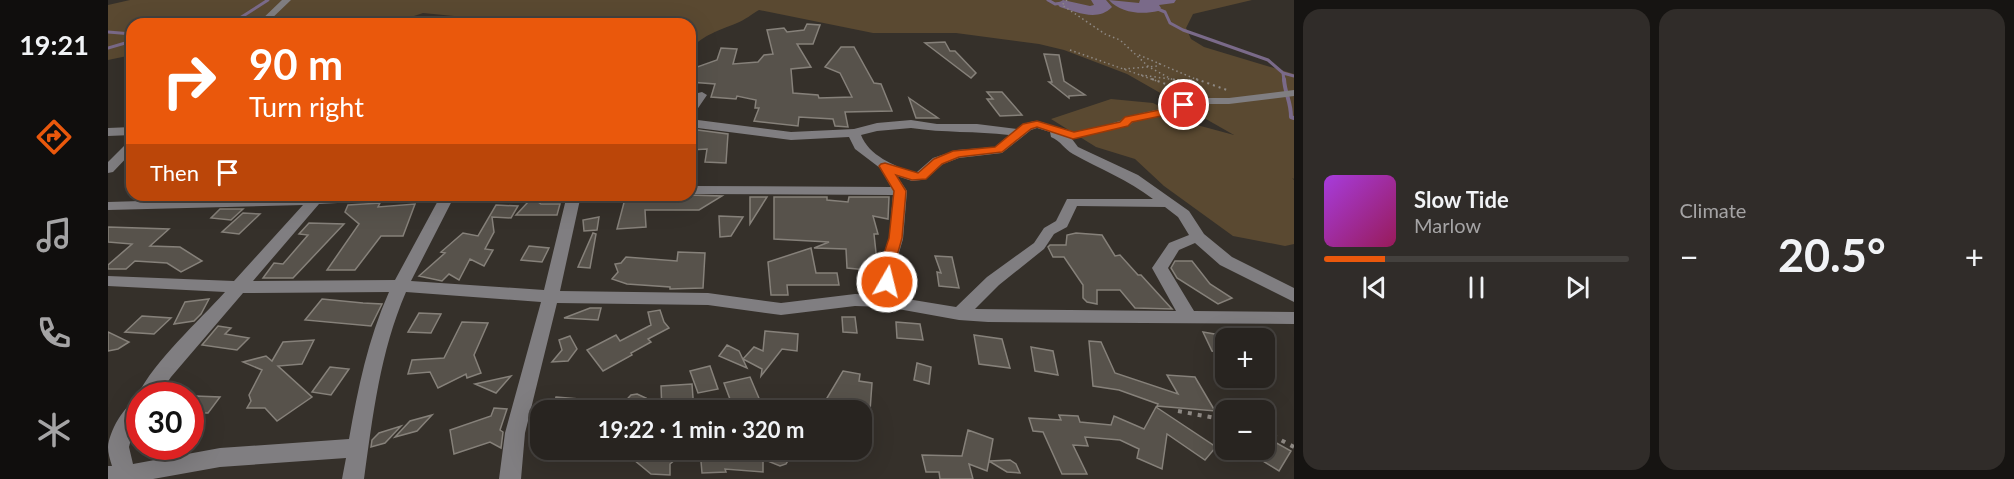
<!DOCTYPE html>
<meta charset="utf-8">
<style>
:root{--surface:#282420;--page:#302c29;--text:#f1f3f6;--muted:#a5a4a5;--line:#44413e;--accent:#ea580c}
body{margin:0;font-family:Lato,sans-serif;background:var(--page);color:var(--text);height:100vh;display:flex;flex-direction:column;font-size:22px;white-space:nowrap}
*{box-sizing:border-box;margin:0}
p{font-size:20px;color:var(--muted)}
.icon{flex:none;width:33px;height:33px;fill:none;stroke:currentColor;stroke-width:2;stroke-linecap:round;stroke-linejoin:round}
.map{position:relative;flex:1;overflow:hidden}
.sheet{display:flex;flex-direction:column;gap:9px;padding:9px;background:#161412;width:720px}
.sheet>*{flex:none}
.banner{position:absolute;left:18px;top:18px;width:570px;height:183px;border-radius:18px;box-shadow:0 6px 24px #0002,0 0 0 2px var(--line);background:#ea580c;color:#fff;overflow:hidden}
.fabs{position:absolute;left:1107px;top:328px;display:grid;gap:12px}
.fabs a{display:grid;place-items:center;width:60px;height:60px;border-radius:12px;background:var(--surface);box-shadow:0 6px 24px #0002,0 0 0 2px var(--line);font-size:30px}
.speed{position:absolute;left:18px;top:382px;display:flex;gap:12px;font-size:30px;font-weight:700;text-align:center}
.speed>*{display:grid;place-content:center;width:78px;height:78px;border-radius:50%;background:var(--surface);box-shadow:0 6px 24px #0002,0 0 0 2px var(--line);line-height:1}
.speed .limit{border:9px solid #d22;background:#fff;color:#111}
.pin{position:absolute;display:grid;place-items:center;width:51px;height:51px;color:#fff;margin:-26px;border:3px solid #fff;border-radius:50%;box-shadow:0 2px 6px #0007}
.me{position:absolute;width:66px;margin:-33px;rotate:8deg;stroke-linejoin:round;filter:drop-shadow(0 0 4px #0008)}
.turn{display:flex;align-items:center;gap:21px;height:126px;padding:0 24px;font-size:27px}
.turn .icon{width:78px;height:78px;stroke-width:2.5}
.turn b{display:block;font-size:42px;line-height:51px}
.then{display:flex;align-items:center;height:57px;padding:0 24px;background:#0003;gap:12px;font-size:22px}
.big{font-size:45px;font-weight:700;line-height:1.1}
.sheet .widget{flex:1;display:flex;flex-direction:column;justify-content:center;gap:9px;min-width:0;padding:0 21px;border-radius:18px;background:var(--page)}
.song{display:flex;align-items:center;gap:18px}
.cover{width:72px;height:72px;border-radius:9px;background:linear-gradient(135deg,hsl(280 70% 55%),hsl(330 70% 35%))}
.played{height:6px;border-radius:3px;background:linear-gradient(90deg,var(--accent) 20%,var(--line) 20%)}
.keys{display:flex;justify-content:space-around;direction:ltr}
.heat{display:flex;justify-content:space-between;align-items:center;font-size:33px;direction:ltr}
.sheet .tiles{flex:1;display:grid;gap:9px;grid-template-columns:repeat(2,1fr)}
.trip{position:absolute;left:422px;top:400px;width:342px;height:60px;border-radius:18px;background:var(--surface);box-shadow:0 6px 24px #0002,0 0 0 2px var(--line);font-weight:700;line-height:60px;text-align:center}
main{display:flex;flex:1;min-height:0}
.tab-bar{display:flex;flex-direction:column;width:108px;justify-content:space-around;align-items:center;background:#100e0d;color:var(--muted)}
.tab-bar .icon{width:42px;height:42px}
.tab-bar .on{color:var(--accent)}
.tab-bar b{font-size:27px;color:var(--text)}
.map>svg:first-child{display:block}
.green{fill:#5a4931}
.lines{fill:none;stroke-linecap:round;stroke-linejoin:round}
.stream-far1{stroke:#7a6a89;stroke-width:3}
.stream{stroke:#7a6a89;stroke-width:4}
.river{fill:#7a6a89;fill-rule:evenodd}
.building{fill:#57524b;stroke:#86817a;stroke-width:1.5}
.path-far2{stroke:#8e8984;stroke-width:1.5;stroke-dasharray:1.5 3;stroke-linecap:butt}
.path-far1{stroke:#8e8984;stroke-width:2;stroke-dasharray:2 4;stroke-linecap:butt}
.path{stroke:#8e8984;stroke-width:4;stroke-dasharray:4 6;stroke-linecap:butt}
.minor{fill:#807e81;fill-rule:evenodd}
.route{fill:#ea580c;stroke:#983908;stroke-width:1.5}
</style>
<main>
<nav class="tab-bar">
<b>19:21</b>
<svg class="icon on" aria-label="directions" viewBox="0 0 24 24"><path d="M12 3l9 9-9 9-9-9zM9 14v-3h6M13 9l2 2-2 2"/></svg>
<svg class="icon" aria-label="music" viewBox="0 0 24 24"><path d="M9 18V5l10-2v13"/><circle cx="6" cy="18" r="3"/><circle cx="16" cy="16" r="3"/></svg>
<svg class="icon" aria-label="phone" viewBox="0 0 24 24"><path d="M5 4h4l2 5-3 2q2 4 5 5l2-3 5 2v4C11 20 4 13 5 4z"/></svg>
<svg class="icon" aria-label="climate" viewBox="0 0 24 24"><path d="M12 3v18M4 7l16 10M4 17L20 7"/></svg>
</nav>
<div class="map">
<svg width="1186" height="479" viewBox="0 0 1186 479">
<rect width="100%" height="100%" fill="#35302a"/>
<path class="green" d="M22 0H1144L1085 14 1078 28 1083 39 1096 47 1186 74V179L1184 178 1186 180V244L1177 246 1125 236 1056 186 1027 159 988 147 943 119 1003 99 1045 103 1089 125 1126 135 1019 74 956 50 931 44 848 33H765L651 10C644 14 637 20 629 23 610 31 597 34 582 49V24H375L346 16 315 13 282 24 215 21 189 24H24V55L0 60V5Z"/>
<g class="lines">
<path class="stream-far1" d="M940 0 947 4 954 3
M1045 7 1057 12 1062 23 1075 30 1160 60 1175 73 1176 81
M111 24 132 18 160 0
M0 32 24 34
M0 48 24 41
M1175 73 1186 76"/>
<path class="stream" d="M1176 79C1177 95 1183 101 1183 117L1186 118"/>
<path class="river" d="M955 0 982 6 986 5 983 0H998L1004 7C990 22 968 12 952 7L949 4Z
M1001 0 1031 3 1032 0H1068L1066 3 1051 5 1053 8 1050 11C1034 15 1012 13 1001 0Z"/>
</g>
<path class="building" d="M699 24 712 25 705 44H689L703 67 683 69 685 93 710 95 711 98 744 97 732 73 717 67 733 47H746L766 83 773 84 784 111 737 112 740 127 727 126 725 119 691 117 690 126 646 121 651 108H647L648 100 629 96 628 99 603 97 607 84 582 82 589 67 609 60 613 48 629 49 625 64 650 62 656 55 665 54 659 30 676 28 679 32 696 30Z
M837 42 842 51H847L868 73 863 78 817 43Z
M936 54 951 55 956 81 977 95 961 96V98L941 82H944Z
M879 92H894L914 115 892 116 879 99H885Z
M801 98 830 118H808Z
M582 129 620 134 618 163 597 162 599 149 582 150Z
M518 195H580L614 196 591 210H537L538 227 509 229Z
M642 197H659L642 224Z
M666 197H719V200L740 202 741 197H781L780 219 765 216 770 234H766L770 271 739 268 738 249 706 248 721 242 666 239Z
M427 200 433 204H452L449 215H408L421 201Z
M272 203 270 207 307 204 295 236H273L247 270H219L251 224 237 212 240 205Z
M388 205 410 206 403 218 384 217 386 232 377 249 385 250 376 266 362 259 351 280 341 274 334 281 311 276 337 253 333 252 355 233 370 236Z
M112 209H135L123 220 103 218Z
M135 213 152 214 131 234 114 232Z
M611 216 635 217 623 236 612 237Z
M491 217 489 230 476 231 475 220Z
M201 223 236 224 185 278H155L166 263 175 264 200 235 191 234Z
M0 227 61 229 42 246 72 247 94 261 73 272 59 263 27 261 18 269H0V265L24 244 0 242Z
M485 233 488 234 482 268 470 267Z
M968 233 994 235 1007 256 1012 255 1030 275H1033L1064 309 1027 308 1012 290H989V304L979 302 975 298V285L956 257H945L940 247 942 245H958L959 235Z
M421 246 441 248 434 262 413 260Z
M703 248 708 273H729L731 285H679L680 295H663L660 262Z
M570 252 597 253 595 288 562 289V287L519 284 504 279 510 272 507 264 513 263 518 257 569 261Z
M827 256 844 257 851 288 831 286 829 272 833 273Z
M1067 261H1084L1102 284 1124 298 1110 304 1069 278 1063 268Z
M101 299 93 314 86 321 66 324 77 302Z
M214 299 255 303 274 304 263 326 197 320Z
M482 308H493L490 320 456 318Z
M552 310 556 322 561 328 540 339 543 342 523 353 524 355 495 371 479 350 508 335 512 341 543 325 540 312Z
M311 313 333 314 323 333 300 332Z
M34 316 63 318 46 334 17 332Z
M734 317H747L749 333 735 332Z
M354 322 380 323 366 355 373 373 359 378 358 374 330 388 322 372 300 374 304 360 336 358Z
M788 322 812 324 815 340 789 338Z
M110 326 123 328 117 334 141 338 129 350 94 345Z
M657 331 690 334 689 351 674 349 653 376 654 369 635 359 646 347 655 351Z
M0 332 21 342 10 349 0 351Z
M1095 332 1118 336V354L1104 351Z
M866 335 894 339 902 368 871 364Z
M462 336 469 349 460 361 444 362 454 350 451 340Z
M206 340 194 364 170 366 204 397 169 421 157 408H139L143 401 141 395 154 370 135 362 158 356 164 361 175 342Z
M981 341 993 342 1007 373 1070 394 1059 375 1087 377 1107 411 1049 406 1050 404 1011 390 985 386Z
M619 345 631 351 639 368 611 356Z
M923 347 945 351 950 375 927 371Z
M809 363 823 367 821 384 806 380Z
M602 366 610 389 590 393 582 371Z
M222 367 241 369 223 395 204 392Z
M735 371 752 374 751 381 764 383 762 411H738V408L719 398Z
M403 376 388 393 367 384Z
M642 377 653 403 626 410 616 383Z
M584 384 586 411H554L553 386Z
M529 394 538 398 529 411H508L523 395Z
M87 396 112 397 100 413H82V402Z
M448 397 471 399 468 411H444Z
M1048 407 1108 447 1097 460 1059 434 1054 469 1029 458 1031 449 1012 440 977 437 980 446 965 445 979 474H954L935 432 925 431 921 418 953 420 951 415 970 416 972 422 1003 425 1006 416 1036 429Z
M386 408 399 409 392 430 395 432 393 448 382 442 346 454 342 430 383 416Z
M324 415 309 431 287 437 302 421Z
M293 426 277 443 263 447 264 440 271 433Z
M860 430 885 439 881 461 902 460 908 464 912 473 899 472 881 461 879 471 861 464 865 479H832L831 472H818L814 455 854 456Z
M1156 436 1183 451 1171 471 1137 450H1156Z
M514 450H579L562 464V475L543 474Z
M592 450H679L681 459 678 464 672 466 655 459V472L617 469 618 472 594 473Z"/>
<g class="lines">
<path class="path-far2" d="M959 0 954 5 997 34 1012 40 1041 67 1067 81
M962 50 1049 81
M1031 55 1092 81
M1016 69 1050 66 1052 63
M1033 75 1062 79
M1069 80H1086"/>
<path class="path-far1" d="M1044 79 1085 94
M1065 79 1092 94
M1088 79 1119 90
M1069 80H1086"/>
<path class="path" d="M1070 411 1118 420
M1156 431 1186 447"/>
<path class="minor" d="M174 0H183L158 24H149Z
M1186 90V96L1121 104H1101L1025 122 1020 126 964 139 970 147 1030 175 1081 211 1096 234 1124 257 1186 288V302L1112 265 1087 243 1071 250 1060 268 1086 311 1186 312V324L880 322 851 320 779 307 747 306 673 315 600 305 449 303 417 433 413 479H391L397 433 433 302 298 292C272 352 265 415 256 479H234L238 458 112 467 45 479H0V466H4C2 460 0 453 0 447 1 432 16 404 31 399L29 396C47 360 90 322 117 292L0 286V276L126 281 195 205 0 210V202L228 195H311L304 199 211 204 145 281 287 280 333 195H347L303 281 436 290 459 195H473L452 291 600 293 673 303 747 294 771 295 772 263 781 239 785 195 582 194V186L783 187 772 168 747 149 741 137 683 140 582 127V119L683 132 746 129 769 123 803 120 829 124H869L909 129C933 110 943 132 966 132 980 132 998 125 1012 121L1017 117 1101 98H1121ZM803 128C836 133 868 131 901 135L887 147 849 150 825 158 809 172 805 173C786 165 761 156 753 135L769 131ZM929 128 942 132 943 137C953 141 956 149 965 154 992 169 1020 180 1045 199H959L948 221 936 228 926 243 879 277 848 307 787 297 788 263 795 239 799 191 789 176 804 181 813 180 818 179 835 164 851 158 894 153 923 130ZM969 206 1057 207 1070 217 1081 235 1061 243 1044 268 1068 311 867 309 891 285 936 249 946 234 959 227ZM281 292C260 339 250 388 241 439L112 448 25 464 21 447 24 435 32 423V396H50L63 377 135 293Z
M594 92 599 95 586 114 582 115V104L590 93Z
M24 127V135L0 136V128Z
M24 141V152L5 172 0 173V162L20 142Z"/>
</g>
<path class="route" d="M1076 102 1080 103V108L1068 113 1024 122 1020 126 965 139 929 127 923 129 894 152 851 157 834 164 818 179 804 180 788 175 798 191 794 238 787 263V282L779 287 772 282 773 263 781 238 786 191 771 166 773 164 777 163 810 173 826 159 845 151 887 147 915 124 929 121 966 132 1012 122 1017 117 1061 108Z"/>
</svg>
<div class="fabs">
<a>+</a>
<a>−</a>
</div>
<div class="speed"><div class="limit">30</div></div>
<div class="pin" style="left:1076px;top:105px;background:#d93025"><svg class="icon" aria-label="arrive" viewBox="0 0 24 24"><path d="M6 21V4h12l-3 4 3 4H6"/></svg></div>
<svg class="me" style="left:779px;top:282px" viewBox="-20 -20 40 40"><circle r="17" fill="#ea580c" stroke="#fff" stroke-width="3"/><path d="M0-11L8 9 0 5-8 9z" fill="#fff"/></svg>
<div class="trip">19:22 · 1 min · 320 m</div>
<div class="banner">
<div class="turn"><svg class="icon" aria-label="right" viewBox="0 0 24 24"><path d="M7 20v-9h11M14 6l5 5-5 5"/></svg><div><b>90 m</b>Turn right</div></div>
<div class="then">Then<svg class="icon" aria-label="arrive" viewBox="0 0 24 24"><path d="M6 21V4h12l-3 4 3 4H6"/></svg></div>
</div>
</div>
<section class="sheet">
<div class="tiles">
<div class="widget">
<div class="song"><i class="cover"></i><div><b>Slow Tide</b><p>Marlow</p></div></div>
<div class="played"></div>
<div class="keys"><svg class="icon" aria-label="previous" viewBox="0 0 24 24"><path d="M18 5L8 12l10 7zM5 5v14"/></svg><svg class="icon" aria-label="pause" viewBox="0 0 24 24"><path d="M8 5v14M16 5v14"/></svg><svg class="icon" aria-label="next" viewBox="0 0 24 24"><path d="M6 5l10 7-10 7zM19 5v14"/></svg></div>
</div>
<div class="widget"><p>Climate</p>
<div class="heat"><a>−</a><b class="big">20.5°</b><a>+</a></div>
</div>
</div>
</section>
</main>
